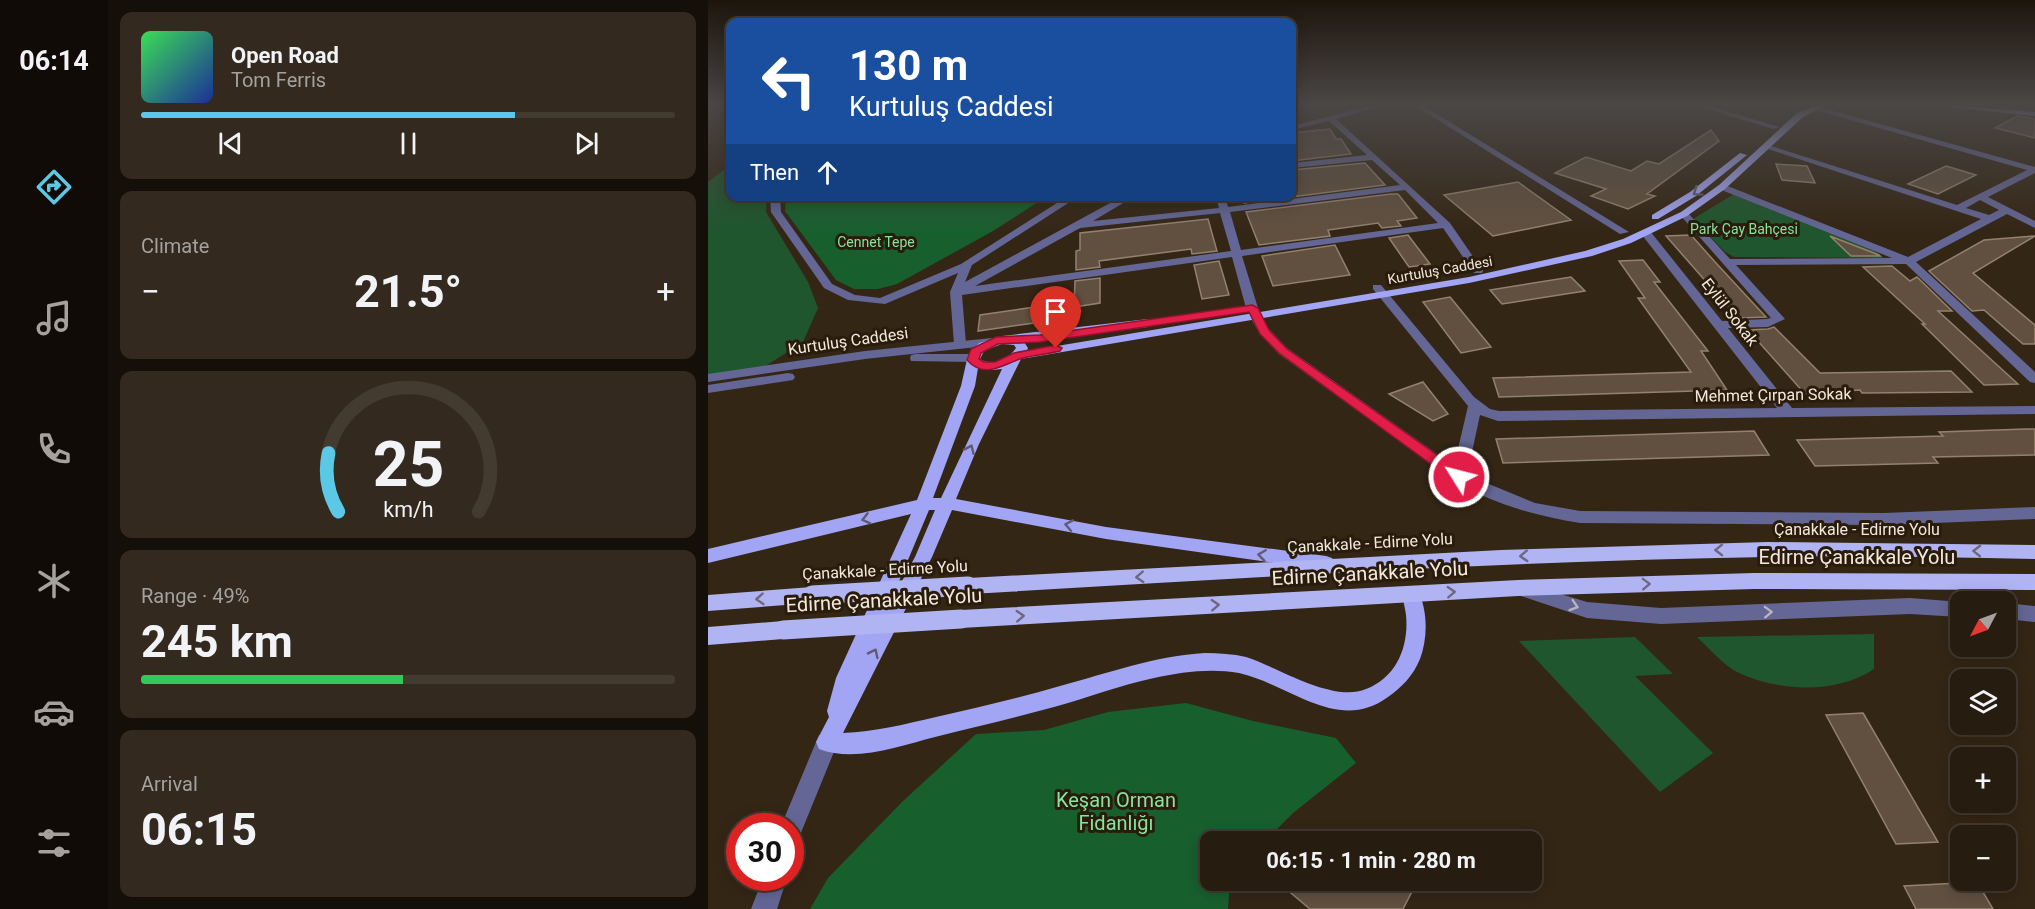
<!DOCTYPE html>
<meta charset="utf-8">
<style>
:root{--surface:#271c10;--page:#33291e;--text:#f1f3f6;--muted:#a4a19f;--line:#433a30;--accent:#5bc8e6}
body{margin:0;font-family:Roboto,sans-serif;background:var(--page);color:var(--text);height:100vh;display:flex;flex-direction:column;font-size:22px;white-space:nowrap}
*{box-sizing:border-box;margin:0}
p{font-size:20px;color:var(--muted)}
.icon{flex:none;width:33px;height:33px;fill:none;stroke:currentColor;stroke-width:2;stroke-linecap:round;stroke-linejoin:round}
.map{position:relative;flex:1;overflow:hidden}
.details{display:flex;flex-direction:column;gap:12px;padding:12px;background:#150f09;width:600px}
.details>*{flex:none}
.hud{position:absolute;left:18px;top:18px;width:570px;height:183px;border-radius:12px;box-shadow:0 3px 15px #0003,0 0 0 2px var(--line);background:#1a4fa0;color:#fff;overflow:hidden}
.needle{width:39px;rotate:229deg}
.controls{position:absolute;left:1242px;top:591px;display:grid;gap:12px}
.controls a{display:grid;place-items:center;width:66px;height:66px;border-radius:12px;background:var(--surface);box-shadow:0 3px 15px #0003,0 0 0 2px var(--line);font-size:30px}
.speed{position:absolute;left:18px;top:813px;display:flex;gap:12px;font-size:30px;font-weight:700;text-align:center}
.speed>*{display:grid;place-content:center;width:78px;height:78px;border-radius:50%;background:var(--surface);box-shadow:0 3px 15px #0003,0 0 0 2px var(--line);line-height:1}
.speed .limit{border:9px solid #d22;background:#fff;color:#111}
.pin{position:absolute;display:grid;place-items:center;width:51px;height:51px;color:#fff;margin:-62px -26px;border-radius:50% 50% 50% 0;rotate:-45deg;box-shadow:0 0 6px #0007}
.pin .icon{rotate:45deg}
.me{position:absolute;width:66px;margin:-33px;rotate:306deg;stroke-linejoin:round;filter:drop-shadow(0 0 4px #0008)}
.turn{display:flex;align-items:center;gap:21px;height:126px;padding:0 24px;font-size:27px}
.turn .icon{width:78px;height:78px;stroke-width:2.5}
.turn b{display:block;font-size:42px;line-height:51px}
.then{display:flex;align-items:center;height:57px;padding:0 24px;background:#0003;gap:12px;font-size:22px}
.big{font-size:45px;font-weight:700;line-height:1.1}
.details .card{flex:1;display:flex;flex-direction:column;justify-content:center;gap:9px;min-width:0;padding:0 21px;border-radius:12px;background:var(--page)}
.details .dial{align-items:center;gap:0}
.dial svg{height:156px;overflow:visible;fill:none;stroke:var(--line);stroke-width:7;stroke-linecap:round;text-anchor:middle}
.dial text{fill:var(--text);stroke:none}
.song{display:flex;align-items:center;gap:18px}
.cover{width:72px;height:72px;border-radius:9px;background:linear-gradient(135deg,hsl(130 70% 55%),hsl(230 70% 35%))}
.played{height:6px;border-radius:3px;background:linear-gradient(90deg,var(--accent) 70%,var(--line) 70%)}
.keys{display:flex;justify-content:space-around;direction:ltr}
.heat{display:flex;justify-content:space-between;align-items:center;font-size:33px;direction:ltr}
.charge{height:9px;border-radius:4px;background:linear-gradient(90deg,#34c759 49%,var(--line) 0)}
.trip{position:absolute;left:492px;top:831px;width:342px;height:60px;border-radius:12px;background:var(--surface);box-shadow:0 3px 15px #0003,0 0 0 2px var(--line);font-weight:700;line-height:60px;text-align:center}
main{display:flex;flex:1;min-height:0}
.tab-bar{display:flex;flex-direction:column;width:108px;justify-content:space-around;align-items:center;background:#100b06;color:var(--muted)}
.tab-bar .icon{width:42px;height:42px}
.tab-bar .current{color:var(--accent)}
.tab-bar b{font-size:27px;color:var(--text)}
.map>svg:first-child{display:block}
.green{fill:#1f562e}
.forest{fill:#185f2e}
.building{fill:#61503f;stroke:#93816e;stroke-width:1.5}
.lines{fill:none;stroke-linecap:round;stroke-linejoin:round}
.minor{fill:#646695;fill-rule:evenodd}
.tertiary{fill:#646695;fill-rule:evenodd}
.primary{fill:#a2a5f3;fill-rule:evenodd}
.trunk{fill:#b1b4f2;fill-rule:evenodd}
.trunk-bridge{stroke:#b1b4f2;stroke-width:19}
.oneway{stroke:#605a74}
.oneway2{stroke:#6e687f}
.oneway3{stroke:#b9b4c0}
.route{fill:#e11d48;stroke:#92132f;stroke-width:1.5}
.labels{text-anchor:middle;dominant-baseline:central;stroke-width:6;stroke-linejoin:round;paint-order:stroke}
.far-park-label{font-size:14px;fill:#87e49c;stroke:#2a1c0c}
.far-street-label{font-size:14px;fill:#f2e8dd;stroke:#2a1c0c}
.street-label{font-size:16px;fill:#f2e8dd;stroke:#2a1c0c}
.near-street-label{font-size:20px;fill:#f2e8dd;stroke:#2a1c0c}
.near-park-label{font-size:20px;fill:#87e49c;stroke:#2a1c0c}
</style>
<main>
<nav class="tab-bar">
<b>06:14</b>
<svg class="icon current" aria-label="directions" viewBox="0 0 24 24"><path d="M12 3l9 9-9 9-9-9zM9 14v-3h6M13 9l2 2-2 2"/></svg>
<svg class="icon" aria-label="music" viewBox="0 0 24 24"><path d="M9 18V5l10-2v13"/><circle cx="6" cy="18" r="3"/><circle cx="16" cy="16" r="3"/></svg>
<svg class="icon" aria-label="phone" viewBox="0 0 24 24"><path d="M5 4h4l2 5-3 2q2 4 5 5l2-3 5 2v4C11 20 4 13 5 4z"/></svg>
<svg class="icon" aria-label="climate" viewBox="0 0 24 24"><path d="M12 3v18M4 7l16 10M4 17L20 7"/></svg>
<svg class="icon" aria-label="car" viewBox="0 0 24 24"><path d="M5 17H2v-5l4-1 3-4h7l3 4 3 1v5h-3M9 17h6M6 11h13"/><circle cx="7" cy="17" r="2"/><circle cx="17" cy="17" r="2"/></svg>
<svg class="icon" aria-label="filters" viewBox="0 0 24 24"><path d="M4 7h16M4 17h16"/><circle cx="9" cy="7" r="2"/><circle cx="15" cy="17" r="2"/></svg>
</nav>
<section class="details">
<div class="card">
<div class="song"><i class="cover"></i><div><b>Open Road</b><p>Tom Ferris</p></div></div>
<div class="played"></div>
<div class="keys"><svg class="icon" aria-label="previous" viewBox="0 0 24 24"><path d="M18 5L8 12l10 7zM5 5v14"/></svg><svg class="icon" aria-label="pause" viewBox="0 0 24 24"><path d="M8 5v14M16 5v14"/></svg><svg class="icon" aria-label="next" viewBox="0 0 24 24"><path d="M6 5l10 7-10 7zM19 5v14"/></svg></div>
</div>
<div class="card"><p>Climate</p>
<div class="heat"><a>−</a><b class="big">21.5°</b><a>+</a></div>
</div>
<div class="card dial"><svg viewBox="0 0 100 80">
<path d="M14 69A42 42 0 1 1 86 69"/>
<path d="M14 69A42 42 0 0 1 9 39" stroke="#5bc8e6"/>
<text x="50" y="56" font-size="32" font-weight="700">25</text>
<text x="50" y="72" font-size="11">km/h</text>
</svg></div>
<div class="card"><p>Range · 49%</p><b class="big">245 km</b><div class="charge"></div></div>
<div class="card"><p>Arrival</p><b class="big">06:15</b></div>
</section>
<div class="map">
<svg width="1327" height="909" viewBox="0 0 1327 909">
<rect width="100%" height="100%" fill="#342615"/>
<path class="green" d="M22 165V196L59 197 58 212 100 282 110 308 95 342 56 367 0 375V182Z
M1026 194 1163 248 1176 258 1026 257 1017 252 985 219Z
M1166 634V669C1129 694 1072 692 1031 673 1016 666 1001 648 989 637Z
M927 637 965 674 927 676 1005 753 952 792 811 641Z"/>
<path class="forest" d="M78 197V196L338 197 285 231 189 284 170 289H146L128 280 77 211Z
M478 703 545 721 628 738 648 763 585 813 557 841 502 842V880L522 881 520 909H102L120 878 194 802 268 734 336 730 400 712Z"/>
<path class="building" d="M1309 116 1324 118 1327 122V138L1287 128Z
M622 129 628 139H633L643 154 584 161V133Z
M1003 130 1011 141 939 194 947 196 920 209 883 196 898 189 847 173 878 157 923 171 939 161 951 164Z
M657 163 677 185 536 203 534 196H584V170Z
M1068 164 1099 166 1107 183 1074 180Z
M1238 166 1268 175 1230 194 1200 184Z
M810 182 863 220 785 236 736 195Z
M683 194H690L709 218 689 221 693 226 674 228 670 223 620 230 622 236 551 245 538 212Z
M500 219 509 251 484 254 483 249 391 261 392 267 368 270V251L372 250V233Z
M700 235 722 264 701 267 681 238Z
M983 235 1008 263 1058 317 1030 318 958 236Z
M1122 236 1171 255 1172 256H1143Z
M1327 236 1265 273 1327 325V344H1315L1276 310 1264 311 1221 271 1276 240Z
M627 245 642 275 565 286 554 256Z
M935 260 952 282H946L1000 351H993L1019 390 791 397 785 378 983 372 930 298H937L911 261Z
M511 261 521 295 494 299 486 265Z
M1184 266 1202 281 1209 277 1244 311H1230L1310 384 1276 385 1214 324H1217L1155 267Z
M863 277 877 291 794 304 782 290Z
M392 278V303L366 307 367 281Z
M742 297 783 347 753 353 715 302Z
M327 307 326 323 270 331 272 315Z
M1066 327 1112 373 1243 371 1264 392 1154 393 1152 390 1097 394 1040 330 1060 329Z
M715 382 740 414 725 421 681 394Z
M1318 429H1327V455L1225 457 1230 463 1107 466 1089 440 1235 436 1231 432Z
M1046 431 1061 455 795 463 788 439Z
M1155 713 1230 842 1188 844 1118 715Z
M591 880H710L695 909H602L583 893Z
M1269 882 1285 909H1208L1196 886Z"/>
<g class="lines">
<path class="minor" d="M665 105H676L628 119 742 223 775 271 774 273H766L735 228 534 256 550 308 544 312 538 308 524 257 254 295 258 344 252 348 246 344 242 292 250 273 177 304 140 300 116 288 63 212 62 196H72L73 212 124 284 147 295 172 298 253 264 360 196H371L264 265 257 282 415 196H427L385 221 511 208 508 196H517L520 207 692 185 664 160 584 168V163L659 155 621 121 584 130V126ZM697 190 730 223 533 250 522 212ZM512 213 523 251 267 286 372 228Z
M706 105H714L921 232 912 234Z
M987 105H997L1072 127 1065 129Z
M1104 105 1327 167V173L1280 197 1327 221V228L1299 214 1208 262 1327 372V383L1322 382 1198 264 1028 265 1077 319 1060 327 1020 328 1084 408 1327 406V414L790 421 772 415 759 475 827 503 872 511 1176 513 1327 507V519L1176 525 872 523C825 515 788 505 746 481L571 354 552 334 542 317 548 313 552 314 561 329 579 348 746 466 760 406 665 289V285H673L766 397 782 409 791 411 1069 408 934 235V231H942L1014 321 1059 319 1063 318 973 216V212H979L1022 259 1184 258 1011 189V185H1017L1200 257 1273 219 1057 148V144L1249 205 1319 170 1104 109ZM1272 200 1291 210 1281 215 1258 208Z
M813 582 879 602 953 608 1202 598 1253 602 1252 617 1202 614 953 624 879 618 807 594 804 589 807 584Z
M1298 603 1327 606V622L1298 619Z
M119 732 127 735 130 742 90 840 82 843V826H73L111 735Z
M55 878H79L69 909H43Z"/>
<path class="tertiary" d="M284 338 290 342 288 345 157 359 0 382V374L157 351Z
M208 354H265L271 358 265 362 203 361 202 358 203 355Z
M80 373 85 374 87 377 85 380 0 393V385Z"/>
<path class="primary" d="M1110 105H1119L1095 117 1017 189 979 216 923 243 884 256 761 283 313 359 271 444 248 499 398 527 618 556 624 558 627 563 624 568 618 570 398 539 244 510 224 557 135 733C167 732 197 724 228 717 270 707 311 698 352 686 400 673 447 656 497 653 511 653 525 654 538 657 570 667 624 703 658 689 689 677 701 646 698 615 697 606 693 597 697 589L703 587 709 589C720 609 720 638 712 659 705 676 694 687 680 697 630 734 581 684 531 673 503 668 473 672 446 678 412 685 379 698 346 707 306 718 267 727 227 737 192 746 147 763 111 749L108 742 121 717 119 711 128 678 203 514 0 563V549L209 500 253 386 260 355 271 343 294 336 440 319 446 323 440 327 316 342 320 348 319 351 761 277 877 251 915 239 973 212 1011 185 1089 113ZM294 344 306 345 308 348C300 360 284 367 272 359L276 351ZM270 368 284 370 294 369 233 498H225L267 386ZM221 510H227L207 557 181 605Z
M1238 105 1327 112V116L1241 107Z
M1032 153 1039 155 988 196 950 219H944V215L982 192Z"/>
<path class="trunk" d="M1060 542 1327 545V559C1238 557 1148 555 1059 557 792 561 526 579 260 594L253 592 250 586 253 580 260 578 793 550Z
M1046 573 1327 574V590L1046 589 810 596 253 628 246 625 243 619 246 613 253 610 810 580Z
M104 587 111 589 114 595 111 601 104 603 0 611V595Z
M75 621 82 624 85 630 82 636 75 639 0 645V627Z"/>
<path class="trunk-bridge" d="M104 595 260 586
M75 630 253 619"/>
</g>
<defs><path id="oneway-chevron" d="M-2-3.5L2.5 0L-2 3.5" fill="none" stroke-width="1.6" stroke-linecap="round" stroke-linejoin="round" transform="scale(1.5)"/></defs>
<g class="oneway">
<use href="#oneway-chevron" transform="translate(989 192) rotate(145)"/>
<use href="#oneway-chevron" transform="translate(262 449) rotate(-66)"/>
<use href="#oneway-chevron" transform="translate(158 519) rotate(166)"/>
<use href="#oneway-chevron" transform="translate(361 525) rotate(-169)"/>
<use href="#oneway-chevron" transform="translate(554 555) rotate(-172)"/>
<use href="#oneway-chevron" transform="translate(166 653) rotate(-64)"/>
</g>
<g class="oneway2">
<use href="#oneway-chevron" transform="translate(1011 550) rotate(179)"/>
<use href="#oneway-chevron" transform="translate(1269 551) rotate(-179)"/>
<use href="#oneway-chevron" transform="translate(816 556) rotate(177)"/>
<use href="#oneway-chevron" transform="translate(432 577) rotate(177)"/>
<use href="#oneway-chevron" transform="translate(938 584) rotate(-2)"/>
<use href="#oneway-chevron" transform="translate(743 592) rotate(-3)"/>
<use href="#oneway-chevron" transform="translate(52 599) rotate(176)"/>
<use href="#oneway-chevron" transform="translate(507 605) rotate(-3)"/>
<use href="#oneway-chevron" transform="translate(312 616) rotate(-3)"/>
</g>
<g class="oneway3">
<use href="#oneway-chevron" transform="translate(866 606) rotate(17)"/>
<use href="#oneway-chevron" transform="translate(1060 612) rotate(-2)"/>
</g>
<linearGradient id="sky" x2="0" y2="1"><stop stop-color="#1d150c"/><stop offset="0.45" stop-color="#4a4746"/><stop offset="1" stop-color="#4a4746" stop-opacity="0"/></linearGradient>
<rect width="1327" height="232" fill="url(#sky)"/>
<path class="route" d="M544 305 550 308 561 330 579 349 756 474 758 477 756 481H746L571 353 552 334 541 312 332 342 290 344 273 353 271 359 276 362H287L306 353 348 345 354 348 352 351C340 354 327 355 315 358 295 364 277 380 259 360L263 349 288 337 332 335Z"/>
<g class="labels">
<g class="far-park-label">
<text x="1036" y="229">Park Çay Bahçesi</text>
<text x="168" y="242">Cennet Tepe</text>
</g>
<g class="far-street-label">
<text transform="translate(732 270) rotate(-10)">Kurtuluş Caddesi</text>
</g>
<g class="street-label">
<text transform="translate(1022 312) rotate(52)">Eylül Sokak</text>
<text transform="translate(140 341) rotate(-8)">Kurtuluş Caddesi</text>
<text transform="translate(1065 395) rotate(-1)">Mehmet Çırpan Sokak</text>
<text x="1149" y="529">Çanakkale - Edirne Yolu</text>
<text transform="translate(662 543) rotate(-3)">Çanakkale - Edirne Yolu</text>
<text transform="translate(177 570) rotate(-3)">Çanakkale - Edirne Yolu</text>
</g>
<g class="near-street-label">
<text x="1149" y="557">Edirne Çanakkale Yolu</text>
<text transform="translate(662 573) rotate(-3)">Edirne Çanakkale Yolu</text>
<text transform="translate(176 600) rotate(-3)">Edirne Çanakkale Yolu</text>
</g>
<g class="near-park-label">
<text x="408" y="800">Keşan Orman<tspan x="408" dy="23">Fidanlığı</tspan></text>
</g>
</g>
</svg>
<div class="controls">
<a><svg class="needle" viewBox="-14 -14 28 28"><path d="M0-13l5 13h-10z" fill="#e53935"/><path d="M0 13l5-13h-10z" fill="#a4a19f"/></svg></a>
<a><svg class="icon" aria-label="layers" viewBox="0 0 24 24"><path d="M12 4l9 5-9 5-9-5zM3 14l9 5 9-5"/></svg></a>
<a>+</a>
<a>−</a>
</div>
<div class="speed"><div class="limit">30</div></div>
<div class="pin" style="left:348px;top:348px;background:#d93025"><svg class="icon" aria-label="arrive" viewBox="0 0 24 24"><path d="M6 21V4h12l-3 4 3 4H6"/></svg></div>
<svg class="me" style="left:751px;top:477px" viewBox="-20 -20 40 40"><circle r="17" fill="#e11d48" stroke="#fff" stroke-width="3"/><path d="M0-11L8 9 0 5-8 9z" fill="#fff"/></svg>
<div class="trip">06:15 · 1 min · 280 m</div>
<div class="hud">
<div class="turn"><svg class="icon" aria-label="left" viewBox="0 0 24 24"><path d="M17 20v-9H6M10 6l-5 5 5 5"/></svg><div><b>130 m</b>Kurtuluş Caddesi</div></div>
<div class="then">Then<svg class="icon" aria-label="ahead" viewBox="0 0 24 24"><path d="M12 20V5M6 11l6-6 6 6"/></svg></div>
</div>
</div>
</main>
